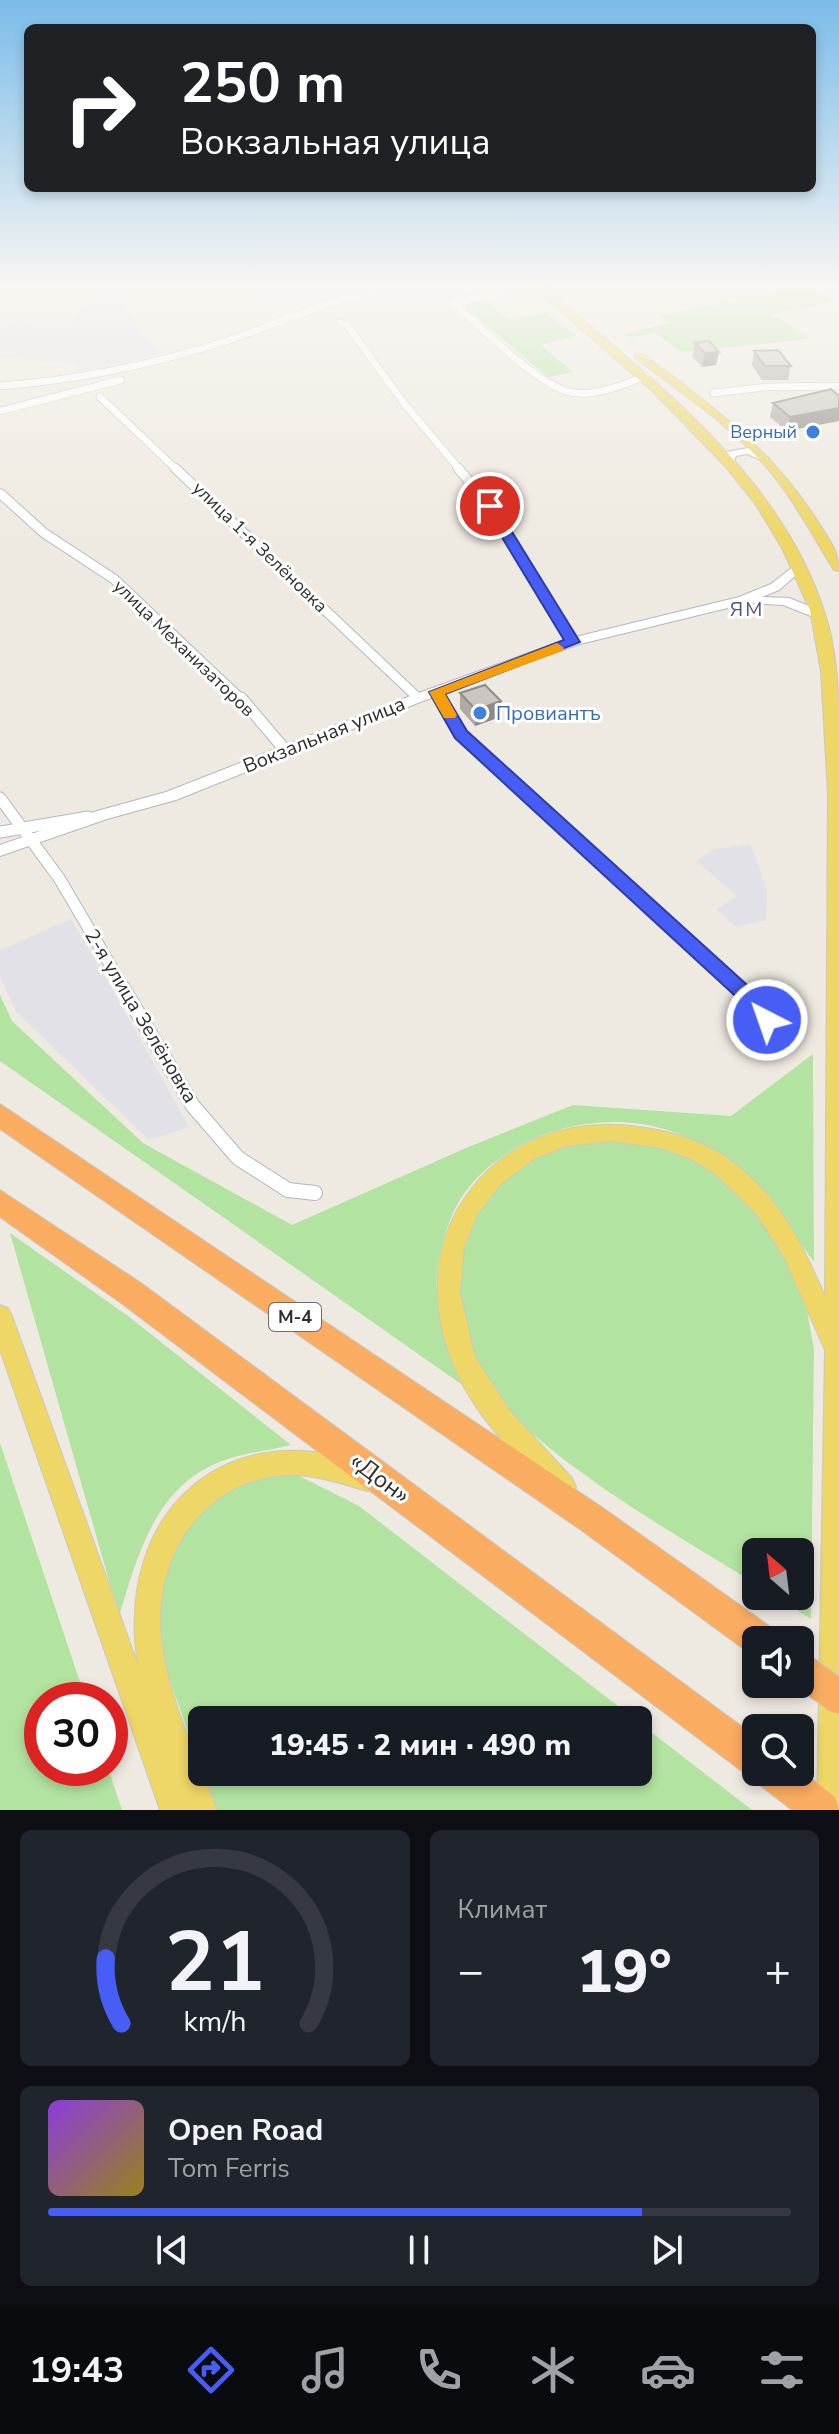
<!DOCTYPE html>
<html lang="ru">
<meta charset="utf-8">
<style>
:root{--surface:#171b24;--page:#20242c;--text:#f1f3f6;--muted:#9ea1a6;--line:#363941;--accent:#475ef6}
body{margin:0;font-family:"Nunito Sans",sans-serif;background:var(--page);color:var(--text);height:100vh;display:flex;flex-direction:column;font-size:30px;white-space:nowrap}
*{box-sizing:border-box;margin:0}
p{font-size:26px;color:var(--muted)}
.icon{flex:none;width:44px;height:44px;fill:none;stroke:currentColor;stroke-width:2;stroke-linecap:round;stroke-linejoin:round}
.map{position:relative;height:1810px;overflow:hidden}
.drawer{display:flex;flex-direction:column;gap:20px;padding:20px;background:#0d0f14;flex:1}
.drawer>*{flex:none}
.banner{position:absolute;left:24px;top:24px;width:792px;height:168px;border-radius:12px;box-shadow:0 4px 12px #0003;background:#202124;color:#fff;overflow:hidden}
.needle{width:52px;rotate:332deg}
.tools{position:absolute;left:742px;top:1538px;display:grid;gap:16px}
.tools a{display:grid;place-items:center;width:72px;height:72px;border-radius:12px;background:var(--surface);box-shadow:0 4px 12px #0003;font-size:40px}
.speed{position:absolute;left:24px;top:1682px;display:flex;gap:16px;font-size:40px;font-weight:700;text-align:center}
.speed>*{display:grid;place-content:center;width:104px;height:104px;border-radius:50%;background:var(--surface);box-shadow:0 4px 12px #0003;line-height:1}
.speed .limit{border:12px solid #d22;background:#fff;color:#111}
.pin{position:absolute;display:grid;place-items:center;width:68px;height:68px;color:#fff;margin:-34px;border:4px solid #fff;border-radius:50%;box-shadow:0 2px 8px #0007}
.me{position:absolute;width:88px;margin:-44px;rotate:319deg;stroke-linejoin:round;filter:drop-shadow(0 0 6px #0008)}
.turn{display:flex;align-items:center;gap:28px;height:168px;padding:0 24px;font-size:36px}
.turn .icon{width:104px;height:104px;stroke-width:2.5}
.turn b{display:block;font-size:56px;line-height:68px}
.big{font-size:60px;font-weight:800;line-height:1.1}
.drawer .tile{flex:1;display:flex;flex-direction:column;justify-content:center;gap:12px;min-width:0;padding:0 28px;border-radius:12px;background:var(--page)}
.drawer .dial{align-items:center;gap:0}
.dial svg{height:208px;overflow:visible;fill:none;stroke:var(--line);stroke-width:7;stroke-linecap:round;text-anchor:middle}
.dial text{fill:var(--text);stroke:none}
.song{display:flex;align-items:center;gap:24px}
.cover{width:96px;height:96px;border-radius:12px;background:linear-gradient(135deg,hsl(270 70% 55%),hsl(50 70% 35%))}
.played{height:8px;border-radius:4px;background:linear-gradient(90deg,var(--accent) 80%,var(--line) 80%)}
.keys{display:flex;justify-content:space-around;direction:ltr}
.heat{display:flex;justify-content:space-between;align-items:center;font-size:44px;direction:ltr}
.drawer .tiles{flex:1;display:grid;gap:20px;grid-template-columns:1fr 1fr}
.tile:last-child{grid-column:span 2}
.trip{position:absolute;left:188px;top:1706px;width:464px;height:80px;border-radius:12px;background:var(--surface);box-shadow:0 4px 12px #0003;font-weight:800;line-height:80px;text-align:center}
.tabs{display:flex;height:128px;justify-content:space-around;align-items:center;background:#090b0e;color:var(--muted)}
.tabs .icon{width:56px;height:56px}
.tabs .active{color:var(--accent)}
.tabs b{font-size:36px;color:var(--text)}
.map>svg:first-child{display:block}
.industrial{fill:#e3e1e8}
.green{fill:#b3e3a0}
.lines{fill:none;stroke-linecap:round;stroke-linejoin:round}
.street-far3-casing{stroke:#b4b6c0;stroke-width:8}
.street-far2-casing{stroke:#b4b6c0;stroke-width:11}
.street-far1-casing{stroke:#b4b6c0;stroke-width:13}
.street-casing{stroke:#b4b6c0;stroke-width:16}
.secondary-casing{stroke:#b4b6c0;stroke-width:2}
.primary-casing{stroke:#c9c9c9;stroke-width:2}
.highway-casing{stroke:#c9c9c9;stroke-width:2}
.street-far3{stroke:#fff;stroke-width:7}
.street-far2{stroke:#fff;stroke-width:9}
.street-far1{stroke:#fff;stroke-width:11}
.street{stroke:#fff;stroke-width:14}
.secondary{fill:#fff;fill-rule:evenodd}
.primary{fill:#eed667;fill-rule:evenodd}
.highway{fill:#faac61;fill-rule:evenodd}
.highway-bridge-casing{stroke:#c9c9c9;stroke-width:35;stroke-linecap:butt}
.highway-bridge{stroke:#faac61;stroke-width:33}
.wall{fill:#afaaa5}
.shaded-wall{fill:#8e8b86}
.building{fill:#cbc6c0;stroke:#8e8b86;stroke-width:2}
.route{fill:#475ef6;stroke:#2e3da0;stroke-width:2}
.slow{fill:#f59e0b}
.shop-dot{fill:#3f7fe0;stroke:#fff;stroke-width:3}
.labels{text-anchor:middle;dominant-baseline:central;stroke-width:6;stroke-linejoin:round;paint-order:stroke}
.far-shop-label{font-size:18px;fill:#366cbe;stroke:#fff;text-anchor:end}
.far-street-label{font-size:18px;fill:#2e2e2e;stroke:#fff}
.shield{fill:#fff;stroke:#6d6d6d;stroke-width:2}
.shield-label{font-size:18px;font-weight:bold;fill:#2e2e2e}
.far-quarter-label{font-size:20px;letter-spacing:2px;fill:#4e547e;stroke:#fff}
.shop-label{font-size:20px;fill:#366cbe;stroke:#fff;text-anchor:start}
.street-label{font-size:20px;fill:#2e2e2e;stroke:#fff}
.near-street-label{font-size:24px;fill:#2e2e2e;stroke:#fff}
</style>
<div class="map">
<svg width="839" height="1810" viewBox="0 0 839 1810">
<rect width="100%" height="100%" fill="#efeae1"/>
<path class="industrial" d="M106 288 162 354 83 375 74 364 0 357V322L20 320 67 325Z
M751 845 767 890 766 920 736 927 716 909 737 896 696 861 714 849Z
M71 919 102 971 189 1127 149 1140 16 1012 0 976V950Z"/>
<path class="green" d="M802 288 838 301 769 315 778 317 809 339 681 352 655 333 629 338 623 334 669 323 659 315Z
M484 299 508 320 546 313 577 336 540 345 573 372 548 377 461 304Z
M0 995 12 1021 143 1143 292 1225 466 1148 573 1105 731 1116 813 1054 814 1262C800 1243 787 1221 770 1204 756 1190 739 1178 723 1165 714 1158 705 1148 695 1142 621 1100 508 1127 461 1198 450 1215 443 1240 439 1260 430 1301 448 1346 461 1384L0 1061Z
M602 1139 679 1150 728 1178 784 1250 804 1295 814 1349 811 1619 774 1596H800V1552H756V1584C681 1537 512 1444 475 1365 457 1326 452 1274 466 1234 491 1167 538 1151 602 1139Z
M10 1233 128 1316 291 1445C271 1450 250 1452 231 1458 157 1480 139 1551 119 1616Z
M0 1443 86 1700H42V1768H108L122 1810H0Z
M295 1474 359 1506 636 1720H202V1772L165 1666 158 1631 161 1570 208 1498 258 1477Z
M638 1722 752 1810H216L202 1772H638Z"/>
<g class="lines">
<defs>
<path id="street-far3" d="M538 286 453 303C483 328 531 379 566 391 589 399 624 385 645 376
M340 323 347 325 403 402 460 470
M0 386C78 380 152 365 226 341 281 323 337 295 395 289 431 285 468 290 504 292
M714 393 766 387 839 386
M100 397 177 470
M0 411 121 380"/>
<path id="street-far2" d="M175 468 418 698
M458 468 490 506 572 642
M1 494 44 533 114 579 242 700
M437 692 442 700"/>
<path id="street-far1" d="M241 698 286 751
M441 698 461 734 741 990
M0 798 59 878 125 990
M0 832 88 817"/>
<path id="street" d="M123 988 193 1106 238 1158 288 1190 315 1193
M739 988 767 1020 768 1052"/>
<path id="secondary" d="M748 448 769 458 764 461 747 454 736 456 733 463 724 461 727 452Z
M799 562 803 563V569L779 590 762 597 789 598 824 612V618H816L783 605 748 603 576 645 423 701 176 800 107 819 0 856V845L97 811 166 792 413 695 567 639 739 597 771 584Z"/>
<path id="primary" d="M532 286H543C649 377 779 472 824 611 835 642 837 675 839 707V1810H817L825 1350 784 1257 757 1215 714 1173 689 1158 660 1148 611 1141 567 1146 534 1159 501 1184 477 1215 464 1248 460 1293 475 1357 510 1411 572 1478 576 1487 572 1496 563 1500 554 1496C518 1458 479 1421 457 1373 394 1238 492 1106 639 1127 672 1131 707 1142 734 1163 779 1197 804 1246 825 1297L828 794 821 671 810 610 782 548 756 505 725 466 653 392Z
M635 354H643C710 404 773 450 818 522 828 538 839 551 839 571L834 570C814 538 797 505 773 475 735 428 683 394 635 358Z
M0 1305 8 1308 12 1316 138 1665C113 1511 229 1407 377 1469L381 1478 377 1487 368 1491C345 1485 321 1476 296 1475 208 1473 153 1553 161 1636 167 1696 196 1755 217 1810H160L0 1350Z"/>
<path id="highway" d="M0 1104 603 1508 772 1628 777 1640H756V1655L748 1652 581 1530 0 1129Z
M0 1190 141 1283 756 1737V1772L800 1770 835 1797 839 1810H792L760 1785 757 1777 743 1772 121 1303 0 1217Z"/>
</defs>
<use href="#street-far3" class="street-far3-casing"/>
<use href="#street-far2" class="street-far2-casing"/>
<use href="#street-far1" class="street-far1-casing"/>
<use href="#street" class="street-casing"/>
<use href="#secondary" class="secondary-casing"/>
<use href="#primary" class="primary-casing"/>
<use href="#highway" class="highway-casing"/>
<use href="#street-far3" class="street-far3"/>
<use href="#street-far2" class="street-far2"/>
<use href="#street-far1" class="street-far1"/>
<use href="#street" class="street"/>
<use href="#secondary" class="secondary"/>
<use href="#primary" class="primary"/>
<use href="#highway" class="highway"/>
<defs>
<path id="highway-bridge" d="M800 1669 839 1697"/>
</defs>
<use href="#highway-bridge" class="highway-bridge-casing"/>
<use href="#highway-bridge" class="highway-bridge"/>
</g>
<path class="wall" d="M695 343 716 365 702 367 692 356Z
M754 351 791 366 788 380H762L752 365Z
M831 389 787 431 770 417 773 403Z
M460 693 501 701 500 717 475 726 460 709Z"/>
<path class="shaded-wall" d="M719 352 716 365 702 367 705 353Z
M839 408V421L787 431 790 417Z
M501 701 500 717 475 726 476 710Z"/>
<path class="building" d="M709 341 719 352 705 353 695 343Z
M778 350 791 366H765L754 351Z
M831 389 839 396V408L790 417 773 403Z
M485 685 501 701 476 710 460 693Z"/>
<linearGradient id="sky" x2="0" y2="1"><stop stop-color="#7bbcea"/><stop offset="0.53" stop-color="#f8f6f2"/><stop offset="1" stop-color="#f8f6f2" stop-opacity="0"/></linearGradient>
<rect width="839" height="539" fill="url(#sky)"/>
<path class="route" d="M485 504 496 506 580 642 445 694 467 731 757 994 776 1020 774 1026H760L744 1004 455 738 429 692 564 640 483 506Z"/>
<path class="slow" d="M557 643 564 648 562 651 445 694 457 715 455 718H444L429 692Z"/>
<g class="shop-dot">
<circle cx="813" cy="432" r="8"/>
<circle cx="480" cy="713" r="8"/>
</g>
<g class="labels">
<g class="far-shop-label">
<text x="797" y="432">Верный</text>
</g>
<g class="far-street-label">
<text transform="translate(260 547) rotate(44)">улица 1-я Зелёновка</text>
<text transform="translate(184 648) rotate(44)">улица Механизаторов</text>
</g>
<rect class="shield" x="269" y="1303" width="52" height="28" rx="6"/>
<g class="shield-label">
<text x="295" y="1317">М-4</text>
</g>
<g class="far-quarter-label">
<text x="747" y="609">ЯМ</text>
</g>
<g class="shop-label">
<text x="496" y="713">Провиантъ</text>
</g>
<g class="street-label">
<text transform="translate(324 735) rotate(-22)">Вокзальная улица</text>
<text transform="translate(141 1016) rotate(59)">2-я улица Зелёновка</text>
</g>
<g class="near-street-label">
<text transform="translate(380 1478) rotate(37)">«Дон»</text>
</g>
</g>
</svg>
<div class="tools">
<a><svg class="needle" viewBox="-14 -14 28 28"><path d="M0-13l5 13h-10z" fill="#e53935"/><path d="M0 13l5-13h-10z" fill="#9ea1a6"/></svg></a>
<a><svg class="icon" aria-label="sound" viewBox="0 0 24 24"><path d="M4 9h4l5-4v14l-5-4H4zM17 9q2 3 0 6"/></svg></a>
<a><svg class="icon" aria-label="search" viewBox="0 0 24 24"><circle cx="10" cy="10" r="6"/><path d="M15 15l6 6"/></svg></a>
</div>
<div class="speed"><div class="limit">30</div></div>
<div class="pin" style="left:490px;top:506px;background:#d93025"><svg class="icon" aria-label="arrive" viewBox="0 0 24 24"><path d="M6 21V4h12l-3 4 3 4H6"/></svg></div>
<svg class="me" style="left:767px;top:1020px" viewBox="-20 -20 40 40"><circle r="17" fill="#475ef6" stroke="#fff" stroke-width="3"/><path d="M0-11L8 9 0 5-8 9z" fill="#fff"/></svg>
<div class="trip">19:45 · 2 мин · 490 m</div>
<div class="banner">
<div class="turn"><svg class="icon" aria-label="right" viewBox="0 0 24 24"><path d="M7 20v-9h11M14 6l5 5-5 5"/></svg><div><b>250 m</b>Вокзальная улица</div></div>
</div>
</div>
<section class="drawer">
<div class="tiles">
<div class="tile dial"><svg viewBox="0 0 100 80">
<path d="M14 69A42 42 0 1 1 86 69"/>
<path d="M14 69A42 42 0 0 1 8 44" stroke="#475ef6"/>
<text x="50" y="56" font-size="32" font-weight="700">21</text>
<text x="50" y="72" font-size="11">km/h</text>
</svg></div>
<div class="tile"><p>Климат</p>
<div class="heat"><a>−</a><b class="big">19°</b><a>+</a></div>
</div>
<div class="tile">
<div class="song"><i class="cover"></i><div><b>Open Road</b><p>Tom Ferris</p></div></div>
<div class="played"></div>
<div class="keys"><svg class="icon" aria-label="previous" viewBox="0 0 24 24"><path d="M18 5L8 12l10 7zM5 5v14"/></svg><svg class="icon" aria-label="pause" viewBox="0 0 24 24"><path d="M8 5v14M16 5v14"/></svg><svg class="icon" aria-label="next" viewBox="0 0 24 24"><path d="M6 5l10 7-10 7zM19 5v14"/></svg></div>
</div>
</div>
</section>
<nav class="tabs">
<b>19:43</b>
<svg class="icon active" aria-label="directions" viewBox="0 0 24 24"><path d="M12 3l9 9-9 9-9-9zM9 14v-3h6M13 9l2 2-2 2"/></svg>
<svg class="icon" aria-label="music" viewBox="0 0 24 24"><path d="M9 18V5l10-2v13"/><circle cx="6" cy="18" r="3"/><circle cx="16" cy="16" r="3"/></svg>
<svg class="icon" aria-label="phone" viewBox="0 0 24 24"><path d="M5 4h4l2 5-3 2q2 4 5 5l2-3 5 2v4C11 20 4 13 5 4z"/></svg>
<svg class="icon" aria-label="climate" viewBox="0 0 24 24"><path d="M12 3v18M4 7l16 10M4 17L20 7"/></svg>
<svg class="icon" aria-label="car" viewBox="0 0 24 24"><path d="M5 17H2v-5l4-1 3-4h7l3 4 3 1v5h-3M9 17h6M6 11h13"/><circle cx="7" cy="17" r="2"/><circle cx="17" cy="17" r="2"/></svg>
<svg class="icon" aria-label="filters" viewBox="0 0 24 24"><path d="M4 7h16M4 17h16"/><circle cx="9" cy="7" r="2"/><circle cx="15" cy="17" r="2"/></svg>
</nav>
